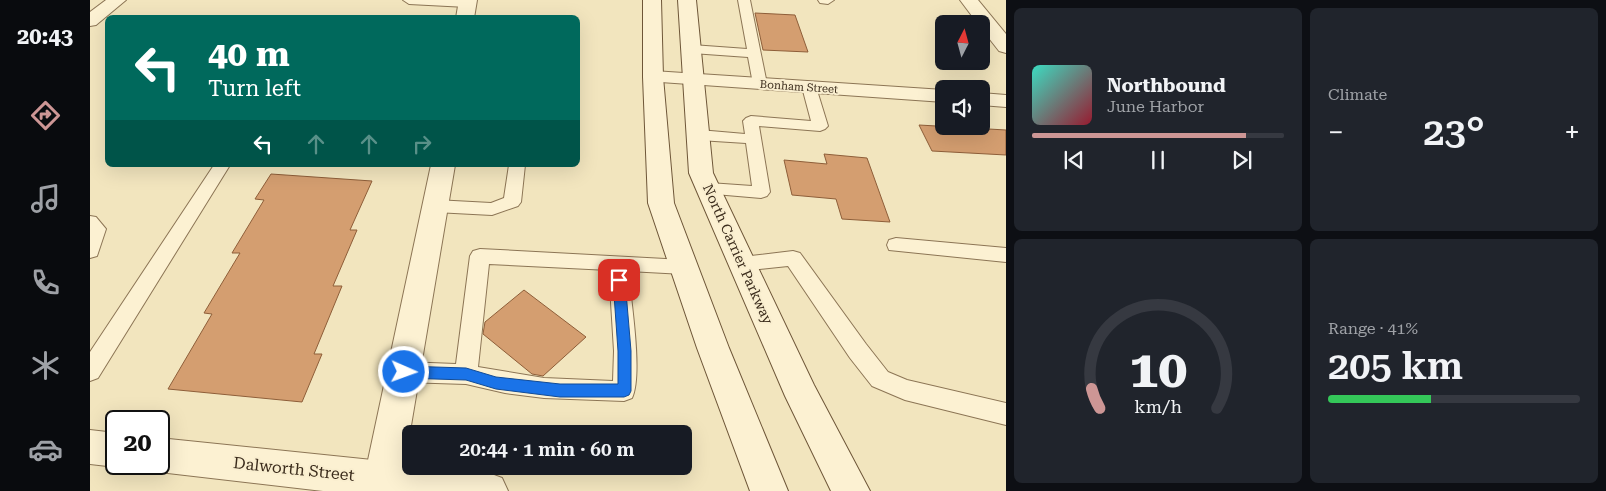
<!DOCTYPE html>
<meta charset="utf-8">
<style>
:root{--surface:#171b24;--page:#20242c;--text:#f1f3f6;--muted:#9ea1a6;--line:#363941;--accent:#cd9695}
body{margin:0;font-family:"Roboto Serif",serif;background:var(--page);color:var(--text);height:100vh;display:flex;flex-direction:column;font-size:19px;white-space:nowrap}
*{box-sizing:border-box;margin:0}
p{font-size:16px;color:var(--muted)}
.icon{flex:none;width:28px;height:28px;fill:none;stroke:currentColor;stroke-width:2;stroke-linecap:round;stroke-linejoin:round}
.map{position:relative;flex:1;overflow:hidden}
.panel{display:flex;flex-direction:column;gap:8px;padding:8px;background:#0d0f14;width:600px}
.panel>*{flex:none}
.banner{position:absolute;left:15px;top:15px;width:475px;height:152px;border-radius:8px;box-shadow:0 5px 20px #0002;background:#00695c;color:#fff;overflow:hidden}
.needle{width:32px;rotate:6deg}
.controls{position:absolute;left:845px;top:15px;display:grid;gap:10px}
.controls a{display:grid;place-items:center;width:55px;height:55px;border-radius:8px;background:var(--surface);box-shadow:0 5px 20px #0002;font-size:25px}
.speed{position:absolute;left:15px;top:410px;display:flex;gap:10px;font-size:25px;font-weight:700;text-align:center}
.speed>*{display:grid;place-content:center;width:65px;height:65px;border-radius:50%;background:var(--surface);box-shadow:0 5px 20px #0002;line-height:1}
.speed .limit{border:2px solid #111;border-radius:8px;background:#fff;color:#111}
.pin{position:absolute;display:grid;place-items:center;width:42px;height:42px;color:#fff;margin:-21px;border-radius:10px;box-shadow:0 2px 8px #0006}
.me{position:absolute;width:55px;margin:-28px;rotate:92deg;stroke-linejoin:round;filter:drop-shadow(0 0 4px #0008)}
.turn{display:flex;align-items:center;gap:18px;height:105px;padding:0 20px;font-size:22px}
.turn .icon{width:65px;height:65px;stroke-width:2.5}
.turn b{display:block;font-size:35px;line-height:42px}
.lanes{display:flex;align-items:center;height:48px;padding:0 20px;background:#0003;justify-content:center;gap:25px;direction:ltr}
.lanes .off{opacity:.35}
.big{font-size:38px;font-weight:600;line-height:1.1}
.panel .tile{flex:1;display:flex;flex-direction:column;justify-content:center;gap:8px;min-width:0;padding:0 18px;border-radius:8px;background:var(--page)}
.panel .dial{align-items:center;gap:0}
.dial svg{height:130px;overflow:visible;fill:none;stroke:var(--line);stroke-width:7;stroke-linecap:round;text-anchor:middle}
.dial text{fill:var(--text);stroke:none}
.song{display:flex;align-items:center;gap:15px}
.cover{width:60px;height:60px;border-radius:8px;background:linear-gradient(135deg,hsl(170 70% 55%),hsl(350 70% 35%))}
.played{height:5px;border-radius:2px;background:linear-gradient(90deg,var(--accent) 85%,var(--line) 85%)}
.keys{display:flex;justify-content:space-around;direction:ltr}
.heat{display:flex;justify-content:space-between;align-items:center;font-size:28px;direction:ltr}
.charge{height:8px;border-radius:4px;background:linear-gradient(90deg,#34c759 41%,var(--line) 0)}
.panel .tiles{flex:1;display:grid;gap:8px;grid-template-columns:repeat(2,1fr)}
.trip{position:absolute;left:312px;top:425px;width:290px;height:50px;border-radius:8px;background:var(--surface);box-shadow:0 5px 20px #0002;font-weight:600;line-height:50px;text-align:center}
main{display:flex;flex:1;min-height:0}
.menu{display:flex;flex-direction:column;width:90px;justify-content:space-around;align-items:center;background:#090b0e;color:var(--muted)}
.menu .icon{width:35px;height:35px}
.menu .current{color:var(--accent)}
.menu b{font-size:22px;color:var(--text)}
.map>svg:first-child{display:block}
.building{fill:#d49e70;stroke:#8e5e39}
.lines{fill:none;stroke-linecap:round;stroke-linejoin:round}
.service-casing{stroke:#8c7555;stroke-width:2}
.minor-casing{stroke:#8c7555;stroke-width:2}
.tertiary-casing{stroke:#8c7555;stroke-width:2}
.secondary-casing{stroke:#6e5638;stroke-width:2}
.service{fill:#fcf1d2;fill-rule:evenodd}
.minor{fill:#fcf1d2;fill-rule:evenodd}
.tertiary{fill:#fcf1d2;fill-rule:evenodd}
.secondary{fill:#fcf1d2;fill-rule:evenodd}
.route{fill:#1a73e8;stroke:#114b97}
.labels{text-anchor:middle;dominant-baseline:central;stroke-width:4;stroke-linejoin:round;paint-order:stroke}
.far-street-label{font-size:11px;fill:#3a2b1b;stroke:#f9eecf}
.street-label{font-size:14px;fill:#3a2b1b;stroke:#f9eecf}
.near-street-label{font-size:16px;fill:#3a2b1b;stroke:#f9eecf}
</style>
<main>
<nav class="menu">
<b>20:43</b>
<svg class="icon current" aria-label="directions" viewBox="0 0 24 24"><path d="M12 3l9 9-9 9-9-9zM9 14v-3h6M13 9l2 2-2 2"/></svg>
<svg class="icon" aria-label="music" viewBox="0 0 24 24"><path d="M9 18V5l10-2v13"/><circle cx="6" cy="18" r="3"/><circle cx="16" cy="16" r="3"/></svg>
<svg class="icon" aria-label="phone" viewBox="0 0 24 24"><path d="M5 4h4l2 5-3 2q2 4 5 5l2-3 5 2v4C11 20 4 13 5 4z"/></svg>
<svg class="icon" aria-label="climate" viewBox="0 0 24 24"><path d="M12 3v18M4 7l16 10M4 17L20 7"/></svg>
<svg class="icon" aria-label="car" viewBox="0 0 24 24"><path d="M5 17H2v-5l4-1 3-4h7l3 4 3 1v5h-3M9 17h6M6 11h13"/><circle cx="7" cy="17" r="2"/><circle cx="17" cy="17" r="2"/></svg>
</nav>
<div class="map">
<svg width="916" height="491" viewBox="0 0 916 491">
<rect width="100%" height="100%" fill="#f2e5be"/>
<path class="building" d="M665 13 705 15 718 52 673 50Z
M829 125 916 130V155L842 151Z
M734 154 777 158 800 222 752 219 746 199 702 195 694 160 737 164Z
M181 174 282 181 260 230H267L243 286H252L224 354H232L212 402 78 389 122 314 114 313 150 253H142L174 200 165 199Z
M434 290 496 337 453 376 442 374 393 334 395 322Z"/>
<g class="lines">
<defs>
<path id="service" d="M313 0H379L383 3 377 7 319 4Z
M648 0H660L677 84 675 87H665L663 84 658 57 602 53 595 49 602 45 657 49Z
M728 0H744L738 4 730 3Z
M719 83 724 84 726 87 738 126 735 129 730 131 669 126 680 192 677 196 671 198 613 193 610 189 613 185 619 183 662 186 656 143 609 140 603 138 601 135 603 132 609 130 655 134 653 121 656 118 661 116 721 121 712 87 714 84Z
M124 165H140L8 378 0 381V352Z
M419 165H435L431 202 428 206 402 215 345 212 339 210 336 206 339 202 345 200 401 203 414 198Z
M0 216 6 217 16 229 7 256 0 258Z
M806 238 916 248V262L799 250 797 245 799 240Z
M390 249 594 260 601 262 604 267 601 272 594 274 538 271C541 300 553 375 542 398L534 401 454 398 415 393 376 384 314 382 306 379 303 372 306 365 314 362 366 364 380 256 383 251ZM399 264 519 270 524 351 523 381 454 378 388 367Z
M703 251 710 253 776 344 798 372 817 380 916 403V425L815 400 782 386 760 358 698 266 652 271 645 269 642 264 645 259 652 257Z"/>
<path id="minor" d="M16 0H36L6 25 0 26V12Z
M369 0H387L384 18H366Z
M870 0H888L916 34V53L909 51 891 28V24H888Z
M563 71 854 90V102L556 81 553 77 556 73Z
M891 93 916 95V107L891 105Z
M341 165H365L312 479 307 491H279L274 479Z"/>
<path id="tertiary" d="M0 430 26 433V464H35L26 467 0 464Z
M69 438 321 464V466C351 466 385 466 412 478L418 491H233L69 472 56 467 55 464H69Z"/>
<path id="secondary" d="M553 0H571L573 77 584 203 639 348 698 491H660L607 348 558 203 553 77Z
M588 0H606L623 173 724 385 780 491H741L695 396 599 173Z"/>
</defs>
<use href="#service" class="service-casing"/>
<use href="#minor" class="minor-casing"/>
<use href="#tertiary" class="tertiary-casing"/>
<use href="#secondary" class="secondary-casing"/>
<use href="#service" class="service"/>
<use href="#minor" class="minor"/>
<use href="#tertiary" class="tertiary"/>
<use href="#secondary" class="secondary"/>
</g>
<path class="route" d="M529 275 533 277 535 280 541 351V391L539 395 534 397H470L406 389 376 380 314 378 309 376 307 372 309 368 314 366 376 368 406 377 470 384H528V351L523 280 525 277Z"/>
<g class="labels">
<g class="far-street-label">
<text transform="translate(709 87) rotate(4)">Bonham Street</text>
</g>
<g class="street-label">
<text transform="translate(648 254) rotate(66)">North Carrier Parkway</text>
</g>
<g class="near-street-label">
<text transform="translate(204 469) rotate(6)">Dalworth Street</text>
</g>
</g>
</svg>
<div class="controls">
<a><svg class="needle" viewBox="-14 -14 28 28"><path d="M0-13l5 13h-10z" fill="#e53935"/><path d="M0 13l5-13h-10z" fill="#9ea1a6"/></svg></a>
<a><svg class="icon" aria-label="sound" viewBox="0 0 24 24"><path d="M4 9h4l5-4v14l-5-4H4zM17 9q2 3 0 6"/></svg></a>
</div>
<div class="speed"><div class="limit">20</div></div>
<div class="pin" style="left:529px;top:280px;background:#d93025"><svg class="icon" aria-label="arrive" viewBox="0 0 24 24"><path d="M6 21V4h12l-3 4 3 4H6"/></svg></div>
<svg class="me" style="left:314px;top:372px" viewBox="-20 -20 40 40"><circle r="17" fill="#1a73e8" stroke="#fff" stroke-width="3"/><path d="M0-11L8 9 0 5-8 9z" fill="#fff"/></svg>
<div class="trip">20:44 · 1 min · 60 m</div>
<div class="banner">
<div class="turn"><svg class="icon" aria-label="left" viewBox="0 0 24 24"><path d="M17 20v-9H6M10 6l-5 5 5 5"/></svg><div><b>40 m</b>Turn left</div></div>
<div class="lanes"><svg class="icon" aria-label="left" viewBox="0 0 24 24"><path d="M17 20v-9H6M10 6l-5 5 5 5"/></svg><svg class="icon off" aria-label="ahead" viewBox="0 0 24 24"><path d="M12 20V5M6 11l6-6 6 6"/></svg><svg class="icon off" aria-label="ahead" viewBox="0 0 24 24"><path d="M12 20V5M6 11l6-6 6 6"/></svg><svg class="icon off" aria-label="right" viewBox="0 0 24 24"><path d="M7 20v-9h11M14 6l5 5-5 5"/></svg></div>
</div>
</div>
<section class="panel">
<div class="tiles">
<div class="tile">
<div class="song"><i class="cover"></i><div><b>Northbound</b><p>June Harbor</p></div></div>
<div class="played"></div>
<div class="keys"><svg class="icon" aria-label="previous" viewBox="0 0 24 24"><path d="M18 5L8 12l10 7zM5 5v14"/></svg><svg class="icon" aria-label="pause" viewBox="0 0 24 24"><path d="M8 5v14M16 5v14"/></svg><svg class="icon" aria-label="next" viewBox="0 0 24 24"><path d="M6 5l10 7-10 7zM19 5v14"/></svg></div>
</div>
<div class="tile"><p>Climate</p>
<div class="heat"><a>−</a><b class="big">23°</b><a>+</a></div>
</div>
<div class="tile dial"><svg viewBox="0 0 100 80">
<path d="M14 69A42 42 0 1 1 86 69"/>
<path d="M14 69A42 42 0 0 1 9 57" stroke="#cd9695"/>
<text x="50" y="56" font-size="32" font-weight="700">10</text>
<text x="50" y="72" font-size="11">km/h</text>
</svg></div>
<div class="tile"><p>Range · 41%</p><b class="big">205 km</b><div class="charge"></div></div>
</div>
</section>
</main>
